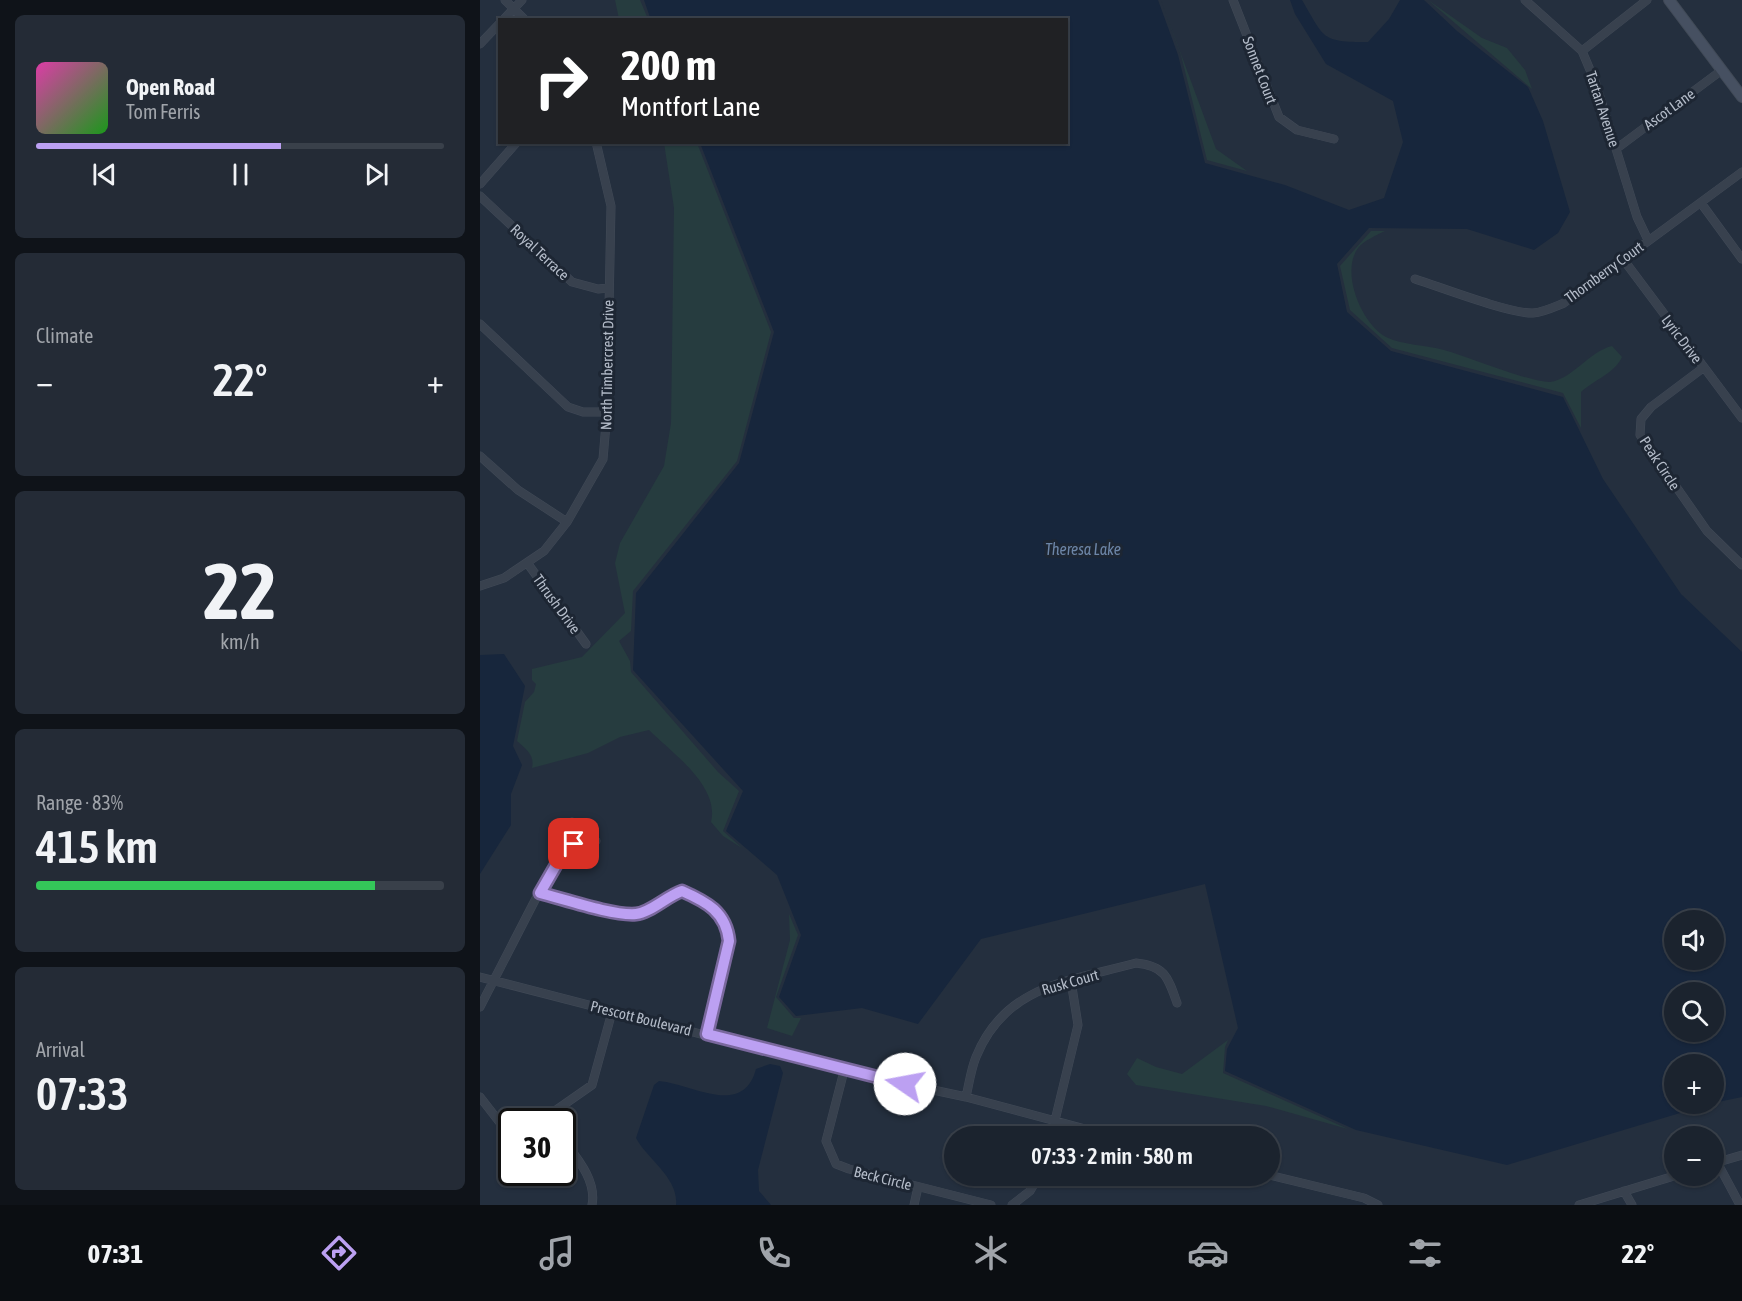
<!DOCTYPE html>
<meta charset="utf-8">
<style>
:root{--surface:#1b232e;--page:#242b36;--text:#f1f3f6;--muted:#a0a4aa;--line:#39404a;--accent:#bca0f2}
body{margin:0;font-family:"Asap Condensed",sans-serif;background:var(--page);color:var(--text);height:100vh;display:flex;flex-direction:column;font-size:22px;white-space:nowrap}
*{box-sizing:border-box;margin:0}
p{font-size:20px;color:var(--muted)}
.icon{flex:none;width:33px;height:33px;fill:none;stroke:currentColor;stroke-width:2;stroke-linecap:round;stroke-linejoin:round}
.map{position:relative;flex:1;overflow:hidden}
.sheet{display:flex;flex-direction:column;gap:15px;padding:15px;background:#0f1319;width:480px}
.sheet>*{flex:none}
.guide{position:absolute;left:18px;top:18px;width:570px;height:126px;border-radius:0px;box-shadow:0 2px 4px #0004,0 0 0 2px var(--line);background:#202124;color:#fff;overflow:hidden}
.fabs{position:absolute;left:1184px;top:910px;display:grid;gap:12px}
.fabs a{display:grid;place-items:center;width:60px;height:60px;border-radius:50%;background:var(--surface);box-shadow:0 2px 4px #0004,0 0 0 2px var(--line);font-size:30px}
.speed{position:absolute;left:18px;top:1108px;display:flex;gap:12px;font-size:30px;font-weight:700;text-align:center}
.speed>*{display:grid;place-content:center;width:78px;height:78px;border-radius:50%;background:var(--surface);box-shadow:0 2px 4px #0004,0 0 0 2px var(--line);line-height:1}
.speed .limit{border:3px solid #111;border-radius:9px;background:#fff;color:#111}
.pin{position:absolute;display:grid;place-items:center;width:51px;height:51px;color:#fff;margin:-26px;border-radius:12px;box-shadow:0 3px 9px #0006}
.me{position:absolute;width:66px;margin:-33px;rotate:282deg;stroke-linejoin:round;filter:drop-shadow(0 0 4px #0008)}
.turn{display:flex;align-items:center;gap:21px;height:126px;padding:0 24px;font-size:27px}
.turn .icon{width:78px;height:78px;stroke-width:2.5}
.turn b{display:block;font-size:42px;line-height:51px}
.big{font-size:45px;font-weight:600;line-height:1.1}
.sheet .tile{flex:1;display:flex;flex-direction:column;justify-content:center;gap:9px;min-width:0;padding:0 21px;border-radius:9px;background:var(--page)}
.sheet .dial{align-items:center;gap:0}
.dial b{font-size:78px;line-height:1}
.song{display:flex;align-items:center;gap:18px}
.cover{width:72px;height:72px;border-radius:9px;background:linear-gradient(135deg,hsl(320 70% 55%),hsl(120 70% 35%))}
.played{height:6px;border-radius:3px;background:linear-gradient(90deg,var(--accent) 60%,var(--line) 60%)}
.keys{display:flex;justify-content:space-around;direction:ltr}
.heat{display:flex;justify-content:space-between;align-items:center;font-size:33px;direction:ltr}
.charge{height:9px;border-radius:4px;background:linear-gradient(90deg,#34c759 83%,var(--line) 0)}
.trip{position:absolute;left:464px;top:1126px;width:336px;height:60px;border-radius:30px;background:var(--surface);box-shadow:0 2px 4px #0004,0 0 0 2px var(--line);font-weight:600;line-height:60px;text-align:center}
.menu{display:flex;height:96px;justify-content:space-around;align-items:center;background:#0b0e12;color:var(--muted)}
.menu .icon{width:42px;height:42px}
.menu .on{color:var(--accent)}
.menu b{font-size:27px;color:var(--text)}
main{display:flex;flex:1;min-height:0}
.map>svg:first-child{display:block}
.green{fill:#263c3f}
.water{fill:#17263c;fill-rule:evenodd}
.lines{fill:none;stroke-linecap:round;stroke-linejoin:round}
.street-casing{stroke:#414a57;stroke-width:9}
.secondary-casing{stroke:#414a57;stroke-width:12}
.street{stroke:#38414e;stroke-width:8}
.secondary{stroke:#465061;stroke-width:10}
.route-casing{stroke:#7a689d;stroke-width:15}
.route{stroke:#bca0f2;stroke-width:10}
.labels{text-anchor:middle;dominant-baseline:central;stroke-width:6;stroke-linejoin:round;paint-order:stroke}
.street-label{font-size:15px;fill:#b4bcc9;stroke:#1d2633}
.water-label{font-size:16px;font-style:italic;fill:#6d86a8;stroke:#1d2633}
</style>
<main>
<section class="sheet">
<div class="tile">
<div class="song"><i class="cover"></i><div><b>Open Road</b><p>Tom Ferris</p></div></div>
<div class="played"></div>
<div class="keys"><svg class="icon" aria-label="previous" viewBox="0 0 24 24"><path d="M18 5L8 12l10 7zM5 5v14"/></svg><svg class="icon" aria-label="pause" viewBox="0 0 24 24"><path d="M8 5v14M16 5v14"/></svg><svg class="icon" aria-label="next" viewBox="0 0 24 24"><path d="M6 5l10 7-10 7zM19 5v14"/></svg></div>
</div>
<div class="tile"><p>Climate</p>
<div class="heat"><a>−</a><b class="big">22°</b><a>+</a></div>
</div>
<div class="tile dial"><b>22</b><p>km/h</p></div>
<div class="tile"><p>Range · 83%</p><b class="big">415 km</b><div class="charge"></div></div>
<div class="tile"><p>Arrival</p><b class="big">07:33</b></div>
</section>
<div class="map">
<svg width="1262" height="1205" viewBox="0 0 1262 1205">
<rect width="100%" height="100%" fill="#242f3e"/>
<path class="green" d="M135 0H160L168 19H139Z
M681 0 736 149 767 171 727 160 701 55Z
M948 0 1002 38 1027 48 1045 70 1052 89Z
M184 143H217L291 332 257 461 153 591 151 631 139 641 150 661 151 672 238 772 259 791 243 831 262 848 243 836 231 822C240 786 192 753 169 730L140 737 108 753 52 768C55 755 46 749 37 741L45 702 54 692 56 684 52 680V669L102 657 145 613 135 563 140 543 184 466 191 423 194 208Z
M891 231H905C897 235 883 241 878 248 860 273 882 324 906 337 922 345 946 345 964 350 986 356 1052 383 1070 382 1093 379 1108 352 1132 346L1142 357C1135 373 1114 380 1101 392V428L1083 393 912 348 870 310 860 266Z
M309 914 318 935 296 997 314 1018H321L312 1036 287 1028 310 940Z
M748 1040 745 1047 743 1073 868 1129 786 1106 656 1085 647 1074 657 1058 676 1067 702 1074Z"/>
<path class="water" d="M164 0H678L698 55 725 163 805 185 869 210 904 198 923 142 913 101 846 64 815 14 810 0H822C845 39 841 42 888 42L909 19 920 0H944L977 31 1048 87 1063 121 1090 212 1078 233 1054 250 987 229 889 228 857 264 867 312 911 351 1083 397 1123 479 1201 594 1262 652V1097L1233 1103V1065H1194V1104H1230L1027 1165 876 1130 745 1071 747 1049 758 1028 725 884 501 939 438 1024 382 1008 316 1016 299 997 321 935 297 875 246 831 263 791 153 670 156 593 259 463 294 332 220 143 586 142V20H171ZM1194 921H1233V960H1194ZM1194 993H1233V1032H1194Z
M24 654 45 686 33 746 42 765 31 794V825L0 874V655Z
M290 1064 300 1066 303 1073 278 1170 279 1191 291 1205H196C199 1178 167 1159 156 1138L174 1085 179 1081C212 1084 263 1118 276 1069Z"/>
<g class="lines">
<defs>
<path id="street" d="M25 0 45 20
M753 0 799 117 817 130 854 139
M1045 0 1102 51 1116 84 1157 217 1168 240
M23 20 42 0
M0 44 20 23
M1102 51 1167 0
M1136 149 1242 70
M0 184 37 142
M0 196 92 282 118 289 128 288
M1221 203 1262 259
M1143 259 1262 418
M935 279C960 287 1030 314 1053 313 1064 312 1074 307 1084 303L1262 172
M0 324 88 407 103 412H127
M1223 368 1171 407 1161 419 1160 435 1227 531 1262 565
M0 456 38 490 87 522
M48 564 106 644
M0 586 24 578 64 551 87 522 123 459 127 412 131 206 116 142
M92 822 116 841
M59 893C84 899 132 916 156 914 170 913 187 896 202 891 227 902 246 912 249 941L227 1034
M0 977 364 1071 486 1097 635 1137
M0 1007 69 873 83 853 105 835
M364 1071 346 1141 356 1164 369 1169 511 1205
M0 1097 21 1124 32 1131
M486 1097C489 1084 491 1069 496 1057 525 985 590 981 656 963 685 966 688 977 697 1003
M59 1122 112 1085 132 1012
M571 1137 598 1025 591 981
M82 1138C96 1157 117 1180 112 1205
M1237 1162 1260 1205
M1235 1163 1262 1155
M789 1175 884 1198 898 1205
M1144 1191 1152 1205
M434 1205 438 1187
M532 1205 550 1191 559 1176
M1099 1205 1194 1176"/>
<path id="secondary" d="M1189 0 1262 97"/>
</defs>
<use href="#street" class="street-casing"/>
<use href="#secondary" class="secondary-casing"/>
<use href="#street" class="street"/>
<use href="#secondary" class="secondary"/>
</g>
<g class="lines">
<defs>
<path id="route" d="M94 844 83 853 60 893C84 899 133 916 156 914 170 913 187 896 202 891 227 902 246 912 249 941L227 1034 425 1084"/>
</defs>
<use href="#route" class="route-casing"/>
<use href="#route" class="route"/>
</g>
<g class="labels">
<g class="street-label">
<text transform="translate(780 70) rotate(69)">Sonnet Court</text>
<text transform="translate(1123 109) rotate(72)">Tartan Avenue</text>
<text transform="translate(1189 109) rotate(-36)">Ascot Lane</text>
<text transform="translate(60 252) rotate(43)">Royal Terrace</text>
<text transform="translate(1124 272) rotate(-36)">Thornberry Court</text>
<text transform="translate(1202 339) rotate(53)">Lyric Drive</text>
<text transform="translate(127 365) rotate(-89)">North Timbercrest Drive</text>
<text transform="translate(1180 463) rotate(57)">Peak Circle</text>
<text transform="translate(77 604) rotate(54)">Thrush Drive</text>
<text transform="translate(590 982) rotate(-16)">Rusk Court</text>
<text transform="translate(161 1018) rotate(14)">Prescott Boulevard</text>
<text transform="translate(403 1178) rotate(14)">Beck Circle</text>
</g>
<g class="water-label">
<text x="603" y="549">Theresa Lake</text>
</g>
</g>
</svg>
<div class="fabs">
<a><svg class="icon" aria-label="sound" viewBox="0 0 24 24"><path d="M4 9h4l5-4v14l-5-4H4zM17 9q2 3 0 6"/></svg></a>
<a><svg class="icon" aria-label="search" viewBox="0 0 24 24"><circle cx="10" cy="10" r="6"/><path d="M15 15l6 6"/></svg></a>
<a>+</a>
<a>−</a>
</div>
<div class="speed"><div class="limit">30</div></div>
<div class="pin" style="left:94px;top:844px;background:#d93025"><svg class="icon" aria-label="arrive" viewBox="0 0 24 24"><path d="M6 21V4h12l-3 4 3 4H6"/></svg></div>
<svg class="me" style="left:425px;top:1084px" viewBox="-20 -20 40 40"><circle r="19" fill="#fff"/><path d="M0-13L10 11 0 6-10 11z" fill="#bca0f2"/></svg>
<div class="trip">07:33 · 2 min · 580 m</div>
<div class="guide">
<div class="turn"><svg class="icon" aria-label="right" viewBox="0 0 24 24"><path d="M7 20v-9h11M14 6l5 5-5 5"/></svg><div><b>200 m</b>Montfort Lane</div></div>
</div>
</div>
</main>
<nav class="menu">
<b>07:31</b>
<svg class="icon on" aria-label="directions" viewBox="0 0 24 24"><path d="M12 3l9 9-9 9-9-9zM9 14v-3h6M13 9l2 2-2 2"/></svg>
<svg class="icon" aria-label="music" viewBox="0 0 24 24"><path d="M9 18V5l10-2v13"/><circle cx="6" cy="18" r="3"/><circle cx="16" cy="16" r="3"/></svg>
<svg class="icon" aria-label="phone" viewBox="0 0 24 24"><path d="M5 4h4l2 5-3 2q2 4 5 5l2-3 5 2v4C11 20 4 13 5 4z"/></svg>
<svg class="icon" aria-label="climate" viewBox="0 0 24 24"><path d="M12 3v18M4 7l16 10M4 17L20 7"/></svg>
<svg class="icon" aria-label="car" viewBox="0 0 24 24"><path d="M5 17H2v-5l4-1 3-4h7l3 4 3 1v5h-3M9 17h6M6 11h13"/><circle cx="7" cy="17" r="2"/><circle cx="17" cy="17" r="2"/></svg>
<svg class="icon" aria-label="filters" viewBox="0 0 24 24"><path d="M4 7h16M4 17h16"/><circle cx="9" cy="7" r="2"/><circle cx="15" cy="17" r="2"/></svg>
<b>22°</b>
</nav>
